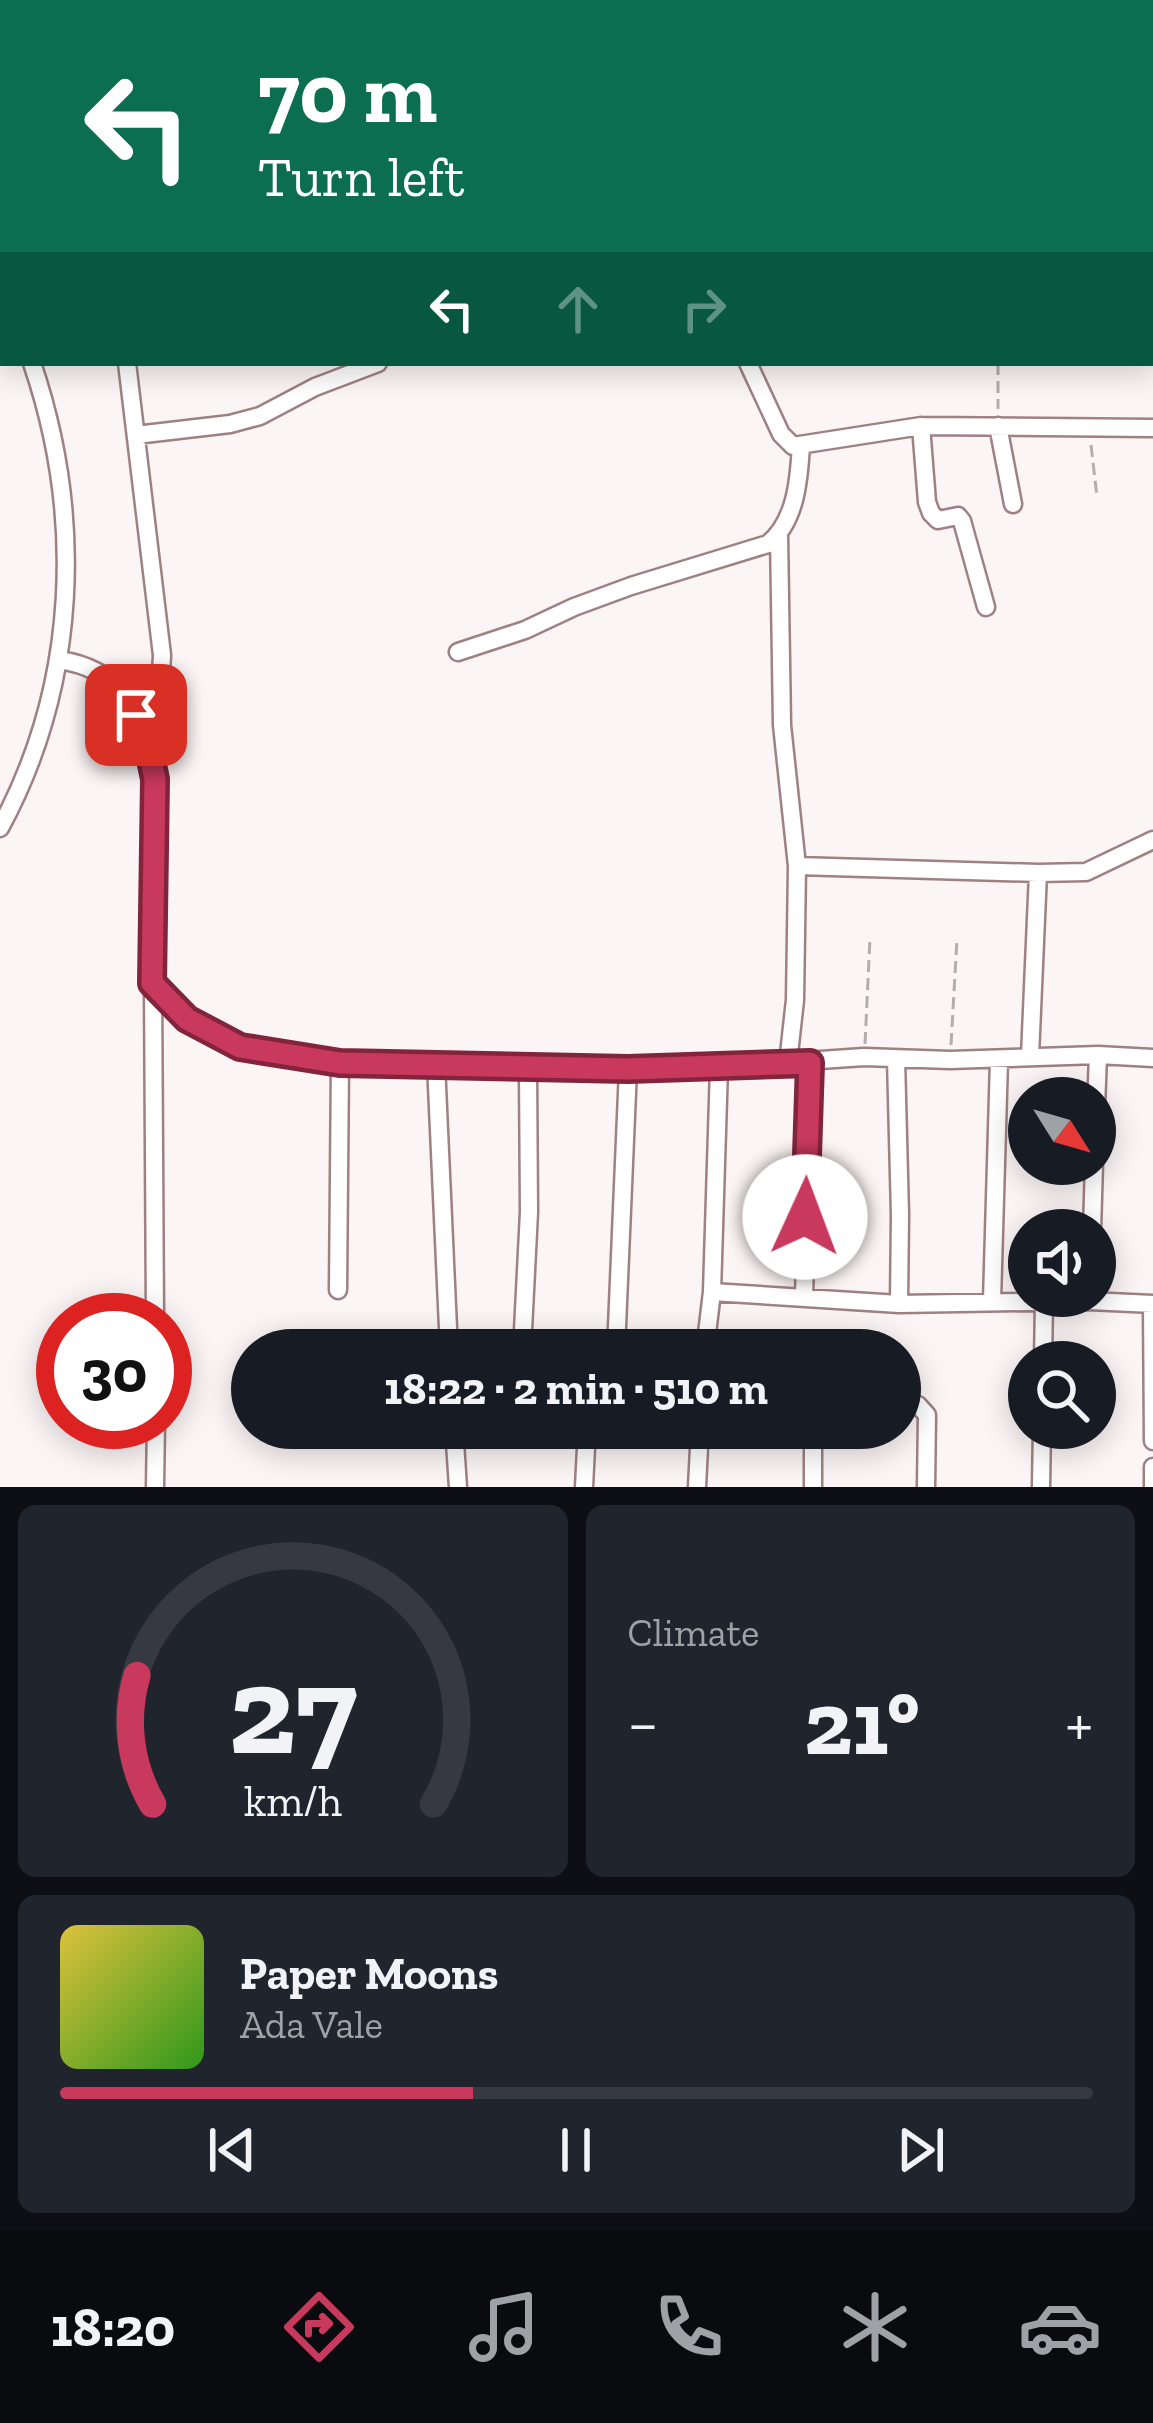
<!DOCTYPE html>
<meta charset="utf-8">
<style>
:root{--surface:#171b24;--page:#20242c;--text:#f1f3f6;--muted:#9ea1a6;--line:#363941;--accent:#c8395d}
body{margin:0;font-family:"Zilla Slab",serif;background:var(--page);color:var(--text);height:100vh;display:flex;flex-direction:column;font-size:45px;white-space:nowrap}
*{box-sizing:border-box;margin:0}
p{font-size:39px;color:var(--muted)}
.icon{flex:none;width:66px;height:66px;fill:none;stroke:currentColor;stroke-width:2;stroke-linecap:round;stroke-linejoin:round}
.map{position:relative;height:1487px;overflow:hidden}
.panel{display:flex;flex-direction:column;gap:18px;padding:18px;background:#0d0f14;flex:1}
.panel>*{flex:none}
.top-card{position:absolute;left:0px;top:0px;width:1155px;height:366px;box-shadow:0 6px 30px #0003;background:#0b6e4f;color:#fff;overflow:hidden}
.needle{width:78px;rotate:127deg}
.tools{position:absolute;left:1008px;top:1077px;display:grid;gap:24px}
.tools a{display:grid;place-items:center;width:108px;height:108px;border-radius:50%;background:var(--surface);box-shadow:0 6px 30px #0003;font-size:60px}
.speed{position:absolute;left:36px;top:1293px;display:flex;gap:24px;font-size:60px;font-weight:700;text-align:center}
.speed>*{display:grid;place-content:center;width:156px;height:156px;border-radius:50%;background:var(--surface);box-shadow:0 6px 30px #0003;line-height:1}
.speed .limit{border:18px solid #d22;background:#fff;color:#111}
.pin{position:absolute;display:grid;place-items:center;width:102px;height:102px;color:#fff;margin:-51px;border-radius:24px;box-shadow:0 6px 18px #0006}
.me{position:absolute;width:132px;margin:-66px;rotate:2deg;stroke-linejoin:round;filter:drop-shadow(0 0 9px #0008)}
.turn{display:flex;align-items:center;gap:42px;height:252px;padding:0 60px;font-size:54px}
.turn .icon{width:156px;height:156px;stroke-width:2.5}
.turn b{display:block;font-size:84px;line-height:102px}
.lanes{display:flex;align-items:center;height:114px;padding:0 60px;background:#0003;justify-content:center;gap:60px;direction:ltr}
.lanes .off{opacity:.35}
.big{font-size:90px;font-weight:700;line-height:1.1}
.panel .card{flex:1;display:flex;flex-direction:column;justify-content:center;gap:18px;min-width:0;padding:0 42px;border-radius:18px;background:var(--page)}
.panel .dial{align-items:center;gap:0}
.dial svg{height:312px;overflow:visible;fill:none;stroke:var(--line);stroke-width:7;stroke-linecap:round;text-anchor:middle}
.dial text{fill:var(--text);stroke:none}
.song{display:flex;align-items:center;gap:36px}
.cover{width:144px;height:144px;border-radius:18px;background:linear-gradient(135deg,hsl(50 70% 55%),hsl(110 70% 35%))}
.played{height:12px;border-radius:6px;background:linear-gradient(90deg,var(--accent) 40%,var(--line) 40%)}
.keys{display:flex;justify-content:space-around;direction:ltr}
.heat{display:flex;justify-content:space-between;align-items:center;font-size:66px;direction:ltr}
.panel .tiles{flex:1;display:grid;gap:18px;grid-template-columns:1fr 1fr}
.card:last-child{grid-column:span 2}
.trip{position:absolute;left:231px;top:1329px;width:690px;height:120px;border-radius:60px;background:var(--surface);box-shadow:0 6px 30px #0003;font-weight:700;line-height:120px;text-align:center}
.tabs{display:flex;height:192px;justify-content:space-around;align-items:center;background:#090b0e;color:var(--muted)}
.tabs .icon{width:84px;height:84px}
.tabs .active{color:var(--accent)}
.tabs b{font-size:54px;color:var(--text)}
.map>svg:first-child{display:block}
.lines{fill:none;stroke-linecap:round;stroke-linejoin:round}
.minor-casing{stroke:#9f8184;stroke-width:21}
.path{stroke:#b5acad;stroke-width:3;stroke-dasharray:12 6;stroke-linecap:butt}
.minor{stroke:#fff;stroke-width:16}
.route-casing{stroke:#82253c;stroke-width:30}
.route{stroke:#c8395d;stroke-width:21}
</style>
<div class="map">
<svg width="1153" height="1487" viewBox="0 0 1153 1487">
<rect width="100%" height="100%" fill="#fcf5f6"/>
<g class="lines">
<defs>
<path id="minor" d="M101 0V3
M994 0 996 3
M499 3 505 0
M952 3 961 0
M1152 282 1153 283
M0 294 3 300
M127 363 162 655 155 779 153 983 155 1320
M748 363 781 434 793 446 921 426 1153 428
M921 426 927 502 931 513 938 520 958 516 962 521 986 607
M998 426 1013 504
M136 435 230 424 260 416 315 387 378 363
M779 535 782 725 797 866
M458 652 525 630 574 607 631 586 768 544C796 521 799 480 801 445
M59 660C122 669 138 709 153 766
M0 828C78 684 84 516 32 363
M153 983 187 1019 240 1047 340 1063 628 1069 719 1067 864 1057 950 1060 1098 1055 1153 1058
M1030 1056 1038 873 1086 872 1153 840
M896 1059 900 1215 899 1304
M788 1063 795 1000 797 866 1038 873
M436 1064 449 1350
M1095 1134 1098 1055
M1092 1230 1094 1164
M338 1290 340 1063
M712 1292 899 1304 1089 1301 1153 1304
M804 1298 810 1062
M992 1301 999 1060
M1152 1304 1153 1441
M522 1350 529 1212 528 1069
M616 1350 628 1069
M705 1350 712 1292 719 1067
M1043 1362 1044 1301
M900 1402 918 1405 927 1415 926 1487
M454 1428 458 1487
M155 1487 156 1422
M584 1487 587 1428
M697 1487 700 1428
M813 1487V1428
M1041 1487 1042 1428
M1153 1487V1467"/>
</defs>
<use href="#minor" class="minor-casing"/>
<path class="path" d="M1142 0 1145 3
M1152 10 1153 11
M998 363V409
M1091 445 1097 497
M865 1044 870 938
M951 1045 957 939"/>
<use href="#minor" class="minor"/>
</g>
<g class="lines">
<defs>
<path id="route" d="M136 715 148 746 155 779 152 983 187 1019 240 1047 340 1063 628 1069 810 1063 805 1217"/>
</defs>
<use href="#route" class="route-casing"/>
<use href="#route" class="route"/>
</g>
</svg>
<div class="tools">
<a><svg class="needle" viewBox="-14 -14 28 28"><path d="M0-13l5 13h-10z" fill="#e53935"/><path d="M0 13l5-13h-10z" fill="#9ea1a6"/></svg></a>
<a><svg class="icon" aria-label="sound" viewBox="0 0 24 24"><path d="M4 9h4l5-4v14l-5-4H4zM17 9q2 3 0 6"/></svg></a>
<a><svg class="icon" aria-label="search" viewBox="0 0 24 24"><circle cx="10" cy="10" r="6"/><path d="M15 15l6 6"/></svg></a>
</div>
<div class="speed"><div class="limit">30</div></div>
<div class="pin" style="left:136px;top:715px;background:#d93025"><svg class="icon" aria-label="arrive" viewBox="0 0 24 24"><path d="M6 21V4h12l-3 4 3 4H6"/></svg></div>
<svg class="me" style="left:805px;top:1217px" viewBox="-20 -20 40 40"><circle r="19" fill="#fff"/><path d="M0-13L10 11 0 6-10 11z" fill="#c8395d"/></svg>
<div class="trip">18:22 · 2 min · 510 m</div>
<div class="top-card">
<div class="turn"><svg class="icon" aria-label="left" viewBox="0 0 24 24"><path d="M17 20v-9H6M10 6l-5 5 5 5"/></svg><div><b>70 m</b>Turn left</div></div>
<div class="lanes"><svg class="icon" aria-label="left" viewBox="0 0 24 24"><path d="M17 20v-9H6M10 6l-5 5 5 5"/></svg><svg class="icon off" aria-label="ahead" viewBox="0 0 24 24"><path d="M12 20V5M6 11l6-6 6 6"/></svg><svg class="icon off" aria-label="right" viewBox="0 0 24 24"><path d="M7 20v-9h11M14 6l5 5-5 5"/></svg></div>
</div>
</div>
<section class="panel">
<div class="tiles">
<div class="card dial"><svg viewBox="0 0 100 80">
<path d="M14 69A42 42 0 1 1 86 69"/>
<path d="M14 69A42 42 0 0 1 10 36" stroke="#c8395d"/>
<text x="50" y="56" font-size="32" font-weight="700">27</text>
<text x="50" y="72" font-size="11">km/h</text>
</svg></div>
<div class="card"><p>Climate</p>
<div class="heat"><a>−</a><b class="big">21°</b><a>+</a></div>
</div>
<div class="card">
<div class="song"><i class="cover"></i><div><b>Paper Moons</b><p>Ada Vale</p></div></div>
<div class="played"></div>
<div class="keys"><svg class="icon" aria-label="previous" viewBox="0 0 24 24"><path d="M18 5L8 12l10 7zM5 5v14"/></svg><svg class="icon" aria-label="pause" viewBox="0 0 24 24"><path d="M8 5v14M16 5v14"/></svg><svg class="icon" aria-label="next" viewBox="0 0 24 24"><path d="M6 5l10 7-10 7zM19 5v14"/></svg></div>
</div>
</div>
</section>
<nav class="tabs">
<b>18:20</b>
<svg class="icon active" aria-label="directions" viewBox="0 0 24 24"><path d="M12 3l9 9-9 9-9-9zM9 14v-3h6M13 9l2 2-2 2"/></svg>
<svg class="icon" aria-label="music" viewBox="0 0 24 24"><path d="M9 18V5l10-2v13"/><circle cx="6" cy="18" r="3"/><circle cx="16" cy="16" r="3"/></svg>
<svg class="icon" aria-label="phone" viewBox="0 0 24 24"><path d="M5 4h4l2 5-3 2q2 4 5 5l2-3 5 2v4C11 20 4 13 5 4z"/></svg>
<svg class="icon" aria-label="climate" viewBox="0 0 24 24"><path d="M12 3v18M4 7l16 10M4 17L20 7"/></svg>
<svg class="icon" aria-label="car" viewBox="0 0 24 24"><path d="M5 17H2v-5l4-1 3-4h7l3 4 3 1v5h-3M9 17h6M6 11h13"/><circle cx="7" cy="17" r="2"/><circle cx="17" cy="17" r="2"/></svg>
</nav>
